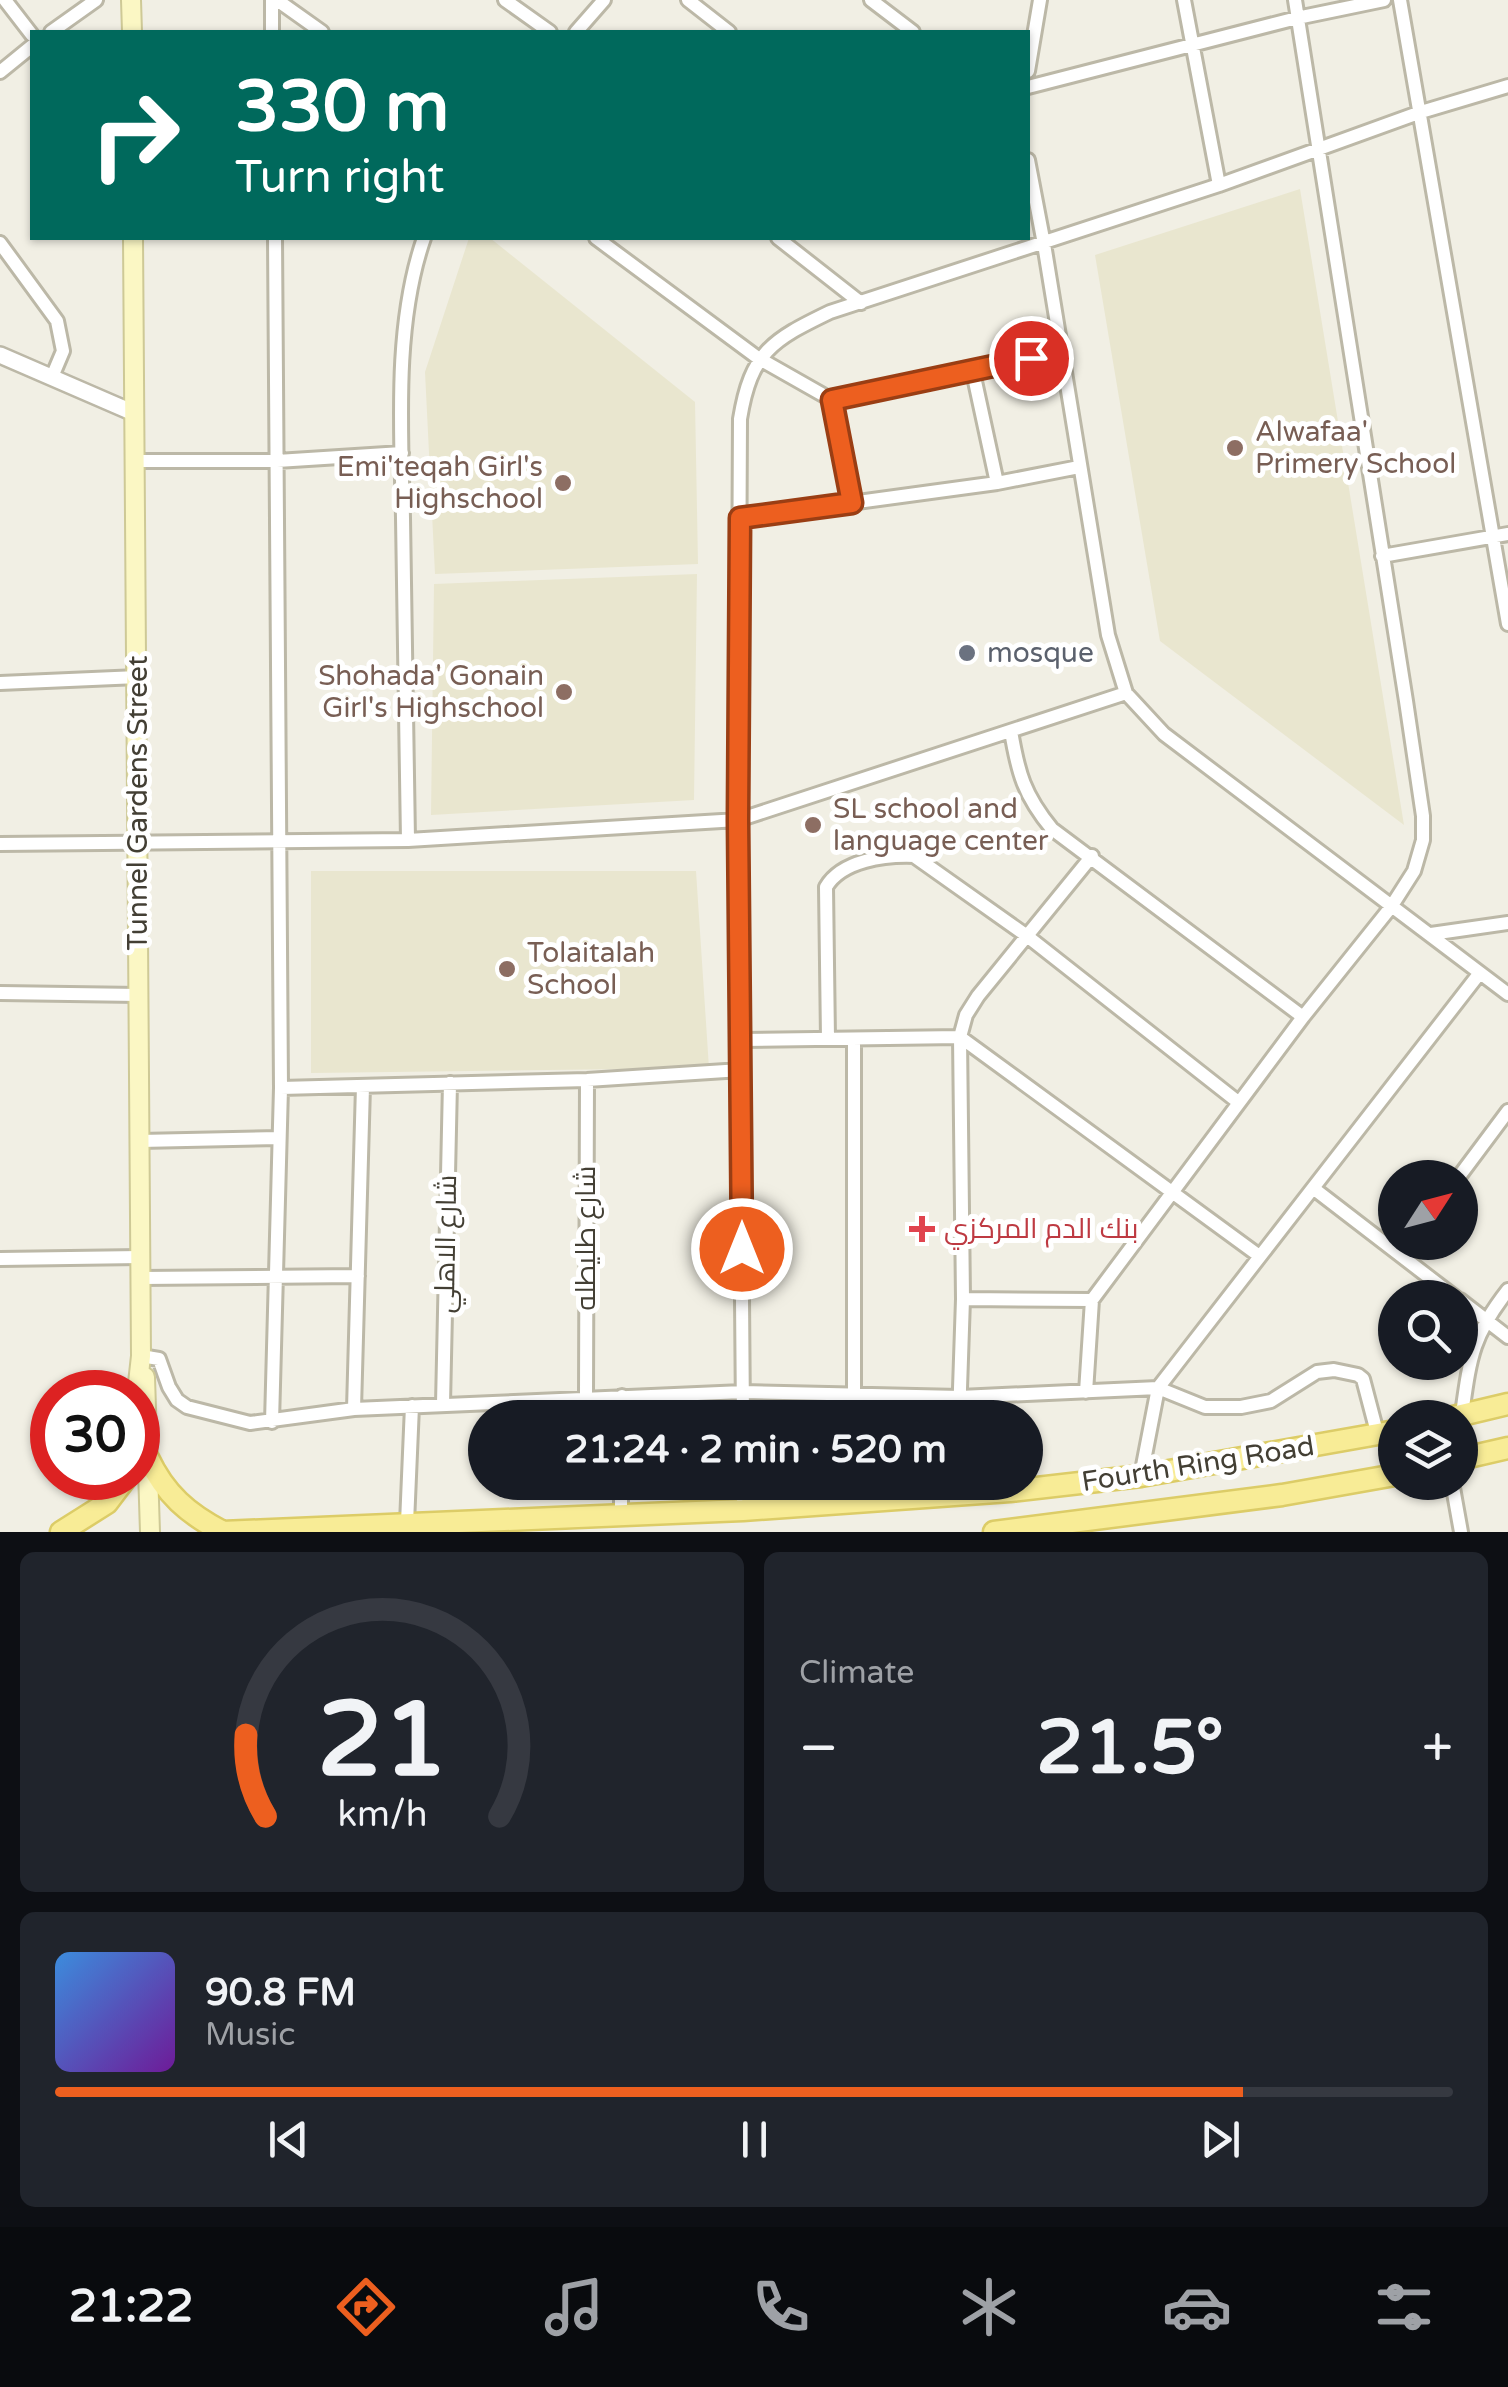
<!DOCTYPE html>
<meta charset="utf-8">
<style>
:root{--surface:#171b24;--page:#20242c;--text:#f1f3f6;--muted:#9ea1a6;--line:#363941;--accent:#ed5f1f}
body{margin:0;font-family:"Varela Round",Cairo,sans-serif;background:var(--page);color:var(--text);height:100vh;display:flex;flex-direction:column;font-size:38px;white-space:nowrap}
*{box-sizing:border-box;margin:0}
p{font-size:32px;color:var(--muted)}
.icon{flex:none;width:55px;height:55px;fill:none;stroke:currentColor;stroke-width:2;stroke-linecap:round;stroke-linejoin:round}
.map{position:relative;height:1532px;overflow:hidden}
.side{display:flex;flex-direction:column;gap:20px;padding:20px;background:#0d0f14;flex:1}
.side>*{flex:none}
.banner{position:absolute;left:30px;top:30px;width:1000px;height:210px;border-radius:0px;box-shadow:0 2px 8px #0004;background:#00695c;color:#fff;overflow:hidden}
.needle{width:65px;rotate:54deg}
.fabs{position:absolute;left:1378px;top:1160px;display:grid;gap:20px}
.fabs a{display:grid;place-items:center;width:100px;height:100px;border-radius:50%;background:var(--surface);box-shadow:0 2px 8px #0004;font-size:50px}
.speed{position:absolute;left:30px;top:1370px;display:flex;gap:20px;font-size:50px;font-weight:700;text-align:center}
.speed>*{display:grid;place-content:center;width:130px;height:130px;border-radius:50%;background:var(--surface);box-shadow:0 2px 8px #0004;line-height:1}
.speed .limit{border:15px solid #d22;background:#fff;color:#111}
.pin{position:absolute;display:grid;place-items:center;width:85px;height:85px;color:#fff;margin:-42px;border:5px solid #fff;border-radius:50%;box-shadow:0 2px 10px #0007}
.me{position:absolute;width:110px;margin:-55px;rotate:0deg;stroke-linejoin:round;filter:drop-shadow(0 0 8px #0008)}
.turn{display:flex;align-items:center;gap:35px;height:210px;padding:0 40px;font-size:45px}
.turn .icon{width:130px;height:130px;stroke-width:2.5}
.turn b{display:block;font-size:70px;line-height:85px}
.big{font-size:75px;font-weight:700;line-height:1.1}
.side .tile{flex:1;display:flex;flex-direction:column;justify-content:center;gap:15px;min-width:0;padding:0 35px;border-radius:15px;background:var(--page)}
.side .dial{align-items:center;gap:0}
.dial svg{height:260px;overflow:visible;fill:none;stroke:var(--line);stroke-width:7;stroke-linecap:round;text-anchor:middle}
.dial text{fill:var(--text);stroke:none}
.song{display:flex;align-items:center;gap:30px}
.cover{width:120px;height:120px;border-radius:15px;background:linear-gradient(135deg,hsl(210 70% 55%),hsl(280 70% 35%))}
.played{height:10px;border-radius:5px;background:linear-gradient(90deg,var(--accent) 85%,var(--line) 85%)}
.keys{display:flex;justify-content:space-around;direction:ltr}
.heat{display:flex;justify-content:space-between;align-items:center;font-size:55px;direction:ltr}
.side .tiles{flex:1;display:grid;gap:20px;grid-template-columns:1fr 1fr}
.tile:last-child{grid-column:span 2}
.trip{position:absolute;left:468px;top:1400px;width:575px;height:100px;border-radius:50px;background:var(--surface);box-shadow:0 2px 8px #0004;font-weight:700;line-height:100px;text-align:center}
.dock{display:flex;height:160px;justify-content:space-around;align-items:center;background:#090b0e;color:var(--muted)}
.dock .icon{width:70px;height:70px}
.dock .current{color:var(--accent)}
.dock b{font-size:45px;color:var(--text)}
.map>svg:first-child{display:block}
.education{fill:#e9e6cf}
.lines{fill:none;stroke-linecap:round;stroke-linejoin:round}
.minor-casing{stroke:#bcb8a7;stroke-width:18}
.tertiary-casing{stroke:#bcb8a7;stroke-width:20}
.secondary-casing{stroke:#cec996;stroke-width:22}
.primary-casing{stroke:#dccc67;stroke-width:25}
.minor{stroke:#fff;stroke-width:12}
.tertiary{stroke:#fff;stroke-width:15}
.secondary{stroke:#fbf7c4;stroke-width:18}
.primary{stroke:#f8ec96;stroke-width:20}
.route-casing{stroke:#9a3e14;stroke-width:25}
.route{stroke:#ed5f1f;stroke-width:18}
.education-dot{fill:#8d6e63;stroke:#fff;stroke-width:4}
.worship-dot{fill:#6b7280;stroke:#fff;stroke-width:4}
.health-dot{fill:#e0444e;stroke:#fff;stroke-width:4}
.labels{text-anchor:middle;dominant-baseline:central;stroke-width:10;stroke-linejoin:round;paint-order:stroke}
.education-label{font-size:28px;fill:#785e54;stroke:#fff;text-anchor:start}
.worship-label{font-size:28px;fill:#5b616d;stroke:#fff;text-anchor:start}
.street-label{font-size:28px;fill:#433f34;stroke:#fff}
.health-label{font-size:28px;fill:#be3a42;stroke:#fff;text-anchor:start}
</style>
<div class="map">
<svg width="1508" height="1532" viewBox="0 0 1508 1532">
<rect width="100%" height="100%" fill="#f1efe4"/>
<path class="education" d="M1300 189 1404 825 1160 641 1095 255Z
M469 238H490L695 402 698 564 435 574 425 372Z
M697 574 694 800 431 815 434 584Z
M311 871H696L709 1068 311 1073Z"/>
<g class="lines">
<defs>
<path id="minor" d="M5 0 32 35
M272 0V32
M277 0 322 32
M505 0 550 32
M688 0 729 32
M871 0 913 32
M1184 0 1219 185
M1400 0 1508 624
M51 32 96 0
M576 32 604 0
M1028 71 1040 0
M0 72 32 46
M1028 87 1297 18 1384 0
M1028 160 1044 244 1108 635 1126 693 1164 734 1508 994
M596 238 758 358 832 400
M778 238 861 303
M0 243 57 321 63 351 52 377
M973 372 997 483
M136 461H277L402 453
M852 503 832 400 1060 352
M740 518 997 483 1079 467
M1382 556 1508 534
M0 683 138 677
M1011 731C1018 773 1024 795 1052 829L1303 1017
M408 840C406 733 404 626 403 518 401 428 394 324 424 238
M0 844 408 840 738 820 1126 693
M1431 934 1508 923
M0 993 139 995
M828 1039 826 887C842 860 885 855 914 856L1027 936 1238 1102
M741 1040 960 1037 1258 1255
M281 1088 587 1080 741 1070
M140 1141 279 1138
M1458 1178 1508 1111
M0 1259 140 1257
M141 1278 358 1276
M1456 1298 1313 1188 1479 974
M963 1299 1092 1300
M1460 1300 1508 1337
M141 1356 159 1359 169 1387 177 1400 187 1407 250 1423 354 1409 743 1392 960 1397 1158 1388 1205 1407H1241L1271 1401 1317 1372 1334 1370 1358 1375 1363 1379 1378 1436
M1086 1392 1092 1300 1303 1017 1391 907 1414 871 1423 840V816L1406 701 1295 0
M854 1395V1039
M586 1397 587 1080
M443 1404 450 1083
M354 1409 363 1086
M1462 1414C1470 1357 1472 1336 1508 1290
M622 1418V1396
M743 1418 738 820 740 419C751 352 772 340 830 312L1219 185 1421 112 1508 86
M959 1418 963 1299 960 1037 966 1015 978 996 1092 856
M272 1422 281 1088 275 238
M1141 1476 1158 1388 1313 1188
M743 1482V1510
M1452 1482 1461 1532
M621 1515V1482
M407 1523 412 1406"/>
<path id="tertiary" d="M0 355 134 413"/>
<path id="secondary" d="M131 0 132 32
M133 238 141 1356 137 1392
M145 1377 150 1532"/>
<path id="primary" d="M1449 1418 1508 1404
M138 1447 139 1443
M148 1458C165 1494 188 1514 223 1532
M1460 1459 1508 1448
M61 1532 107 1503 126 1478
M222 1532 743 1510 1010 1491 1141 1476 1395 1431
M994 1532 1282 1495 1395 1475"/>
</defs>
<use href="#minor" class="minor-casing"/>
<use href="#tertiary" class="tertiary-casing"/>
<use href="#secondary" class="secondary-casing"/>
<use href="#primary" class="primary-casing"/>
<use href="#minor" class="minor"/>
<use href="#tertiary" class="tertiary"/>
<use href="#secondary" class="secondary"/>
<use href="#primary" class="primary"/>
</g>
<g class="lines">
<defs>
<path id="route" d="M742 1249 738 820 740 518 852 503 832 400 1031 358"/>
</defs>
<use href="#route" class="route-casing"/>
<use href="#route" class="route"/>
</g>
<g class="education-dot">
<circle cx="1235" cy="448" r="10"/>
<circle cx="563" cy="483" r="10"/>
<circle cx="564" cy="692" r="10"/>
<circle cx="813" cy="825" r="10"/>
<circle cx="507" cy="969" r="10"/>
</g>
<circle class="worship-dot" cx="967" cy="653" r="10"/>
<path class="health-dot" d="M917 1214h10v10h10v10h-10v10h-10v-10h-10v-10h10z"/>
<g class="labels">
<g class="education-label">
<text x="1255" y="432">Alwafaa'<tspan x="1255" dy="32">Primery School</tspan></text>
<text x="543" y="467" text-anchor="end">Emi'teqah Girl's<tspan x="543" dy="32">Highschool</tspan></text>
<text x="544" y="676" text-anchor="end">Shohada' Gonain<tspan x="544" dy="32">Girl's Highschool</tspan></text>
<text x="833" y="809">SL school and<tspan x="833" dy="32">language center</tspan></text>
<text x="527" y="953">Tolaitalah<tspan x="527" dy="32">School</tspan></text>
</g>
<g class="worship-label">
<text x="987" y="653">mosque</text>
</g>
<g class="street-label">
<text transform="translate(138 803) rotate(-90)">Tunnel Gardens Street</text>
<text transform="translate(586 1238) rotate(-90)">شارع طليطله</text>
<text transform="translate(446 1244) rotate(-89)">شارع الاهلي</text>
<text transform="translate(1198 1464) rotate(-9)">Fourth Ring Road</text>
</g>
<g class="health-label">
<text x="944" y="1229">بنك الدم المركزي</text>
</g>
</g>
</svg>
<div class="fabs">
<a><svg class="needle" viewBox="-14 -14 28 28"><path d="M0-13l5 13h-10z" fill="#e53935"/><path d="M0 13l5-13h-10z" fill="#9ea1a6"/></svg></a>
<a><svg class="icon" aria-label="search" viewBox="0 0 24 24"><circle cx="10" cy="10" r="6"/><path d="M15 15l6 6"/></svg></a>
<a><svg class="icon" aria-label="layers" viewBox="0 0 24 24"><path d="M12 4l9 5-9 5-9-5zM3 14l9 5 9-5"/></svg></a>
</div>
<div class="speed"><div class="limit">30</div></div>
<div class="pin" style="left:1031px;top:358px;background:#d93025"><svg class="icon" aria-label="arrive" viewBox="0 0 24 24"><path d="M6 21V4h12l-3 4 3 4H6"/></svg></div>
<svg class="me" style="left:742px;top:1249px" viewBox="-20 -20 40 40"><circle r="17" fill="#ed5f1f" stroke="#fff" stroke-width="3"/><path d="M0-11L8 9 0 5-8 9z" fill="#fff"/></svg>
<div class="trip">21:24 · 2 min · 520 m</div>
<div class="banner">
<div class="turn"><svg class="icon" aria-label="right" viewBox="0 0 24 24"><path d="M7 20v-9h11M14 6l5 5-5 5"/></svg><div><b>330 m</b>Turn right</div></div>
</div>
</div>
<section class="side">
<div class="tiles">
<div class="tile dial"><svg viewBox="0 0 100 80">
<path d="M14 69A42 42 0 1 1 86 69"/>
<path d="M14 69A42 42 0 0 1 8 44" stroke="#ed5f1f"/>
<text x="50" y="56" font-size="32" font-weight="700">21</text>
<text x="50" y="72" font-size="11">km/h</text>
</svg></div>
<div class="tile"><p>Climate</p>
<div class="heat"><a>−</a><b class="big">21.5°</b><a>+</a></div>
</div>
<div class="tile">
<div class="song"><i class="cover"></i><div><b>90.8 FM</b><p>Music</p></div></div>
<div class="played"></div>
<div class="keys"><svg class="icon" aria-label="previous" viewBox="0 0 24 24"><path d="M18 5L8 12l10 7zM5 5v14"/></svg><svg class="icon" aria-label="pause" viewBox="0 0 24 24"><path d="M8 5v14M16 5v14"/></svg><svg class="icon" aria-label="next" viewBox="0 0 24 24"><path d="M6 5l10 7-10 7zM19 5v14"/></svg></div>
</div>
</div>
</section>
<nav class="dock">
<b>21:22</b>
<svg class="icon current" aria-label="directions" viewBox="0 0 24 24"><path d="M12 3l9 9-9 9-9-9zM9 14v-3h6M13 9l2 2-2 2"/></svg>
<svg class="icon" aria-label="music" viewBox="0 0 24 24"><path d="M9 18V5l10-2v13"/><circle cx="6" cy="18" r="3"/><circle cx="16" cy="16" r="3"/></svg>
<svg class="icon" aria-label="phone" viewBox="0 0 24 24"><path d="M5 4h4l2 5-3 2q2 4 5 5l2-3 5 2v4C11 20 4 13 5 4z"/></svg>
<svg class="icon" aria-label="climate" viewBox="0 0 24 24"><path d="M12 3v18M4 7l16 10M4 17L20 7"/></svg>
<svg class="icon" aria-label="car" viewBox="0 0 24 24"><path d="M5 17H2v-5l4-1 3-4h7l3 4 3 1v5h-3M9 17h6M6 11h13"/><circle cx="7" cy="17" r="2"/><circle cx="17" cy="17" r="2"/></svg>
<svg class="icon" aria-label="filters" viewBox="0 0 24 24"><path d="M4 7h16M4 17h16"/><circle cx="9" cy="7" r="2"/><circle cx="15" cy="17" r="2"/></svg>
</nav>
